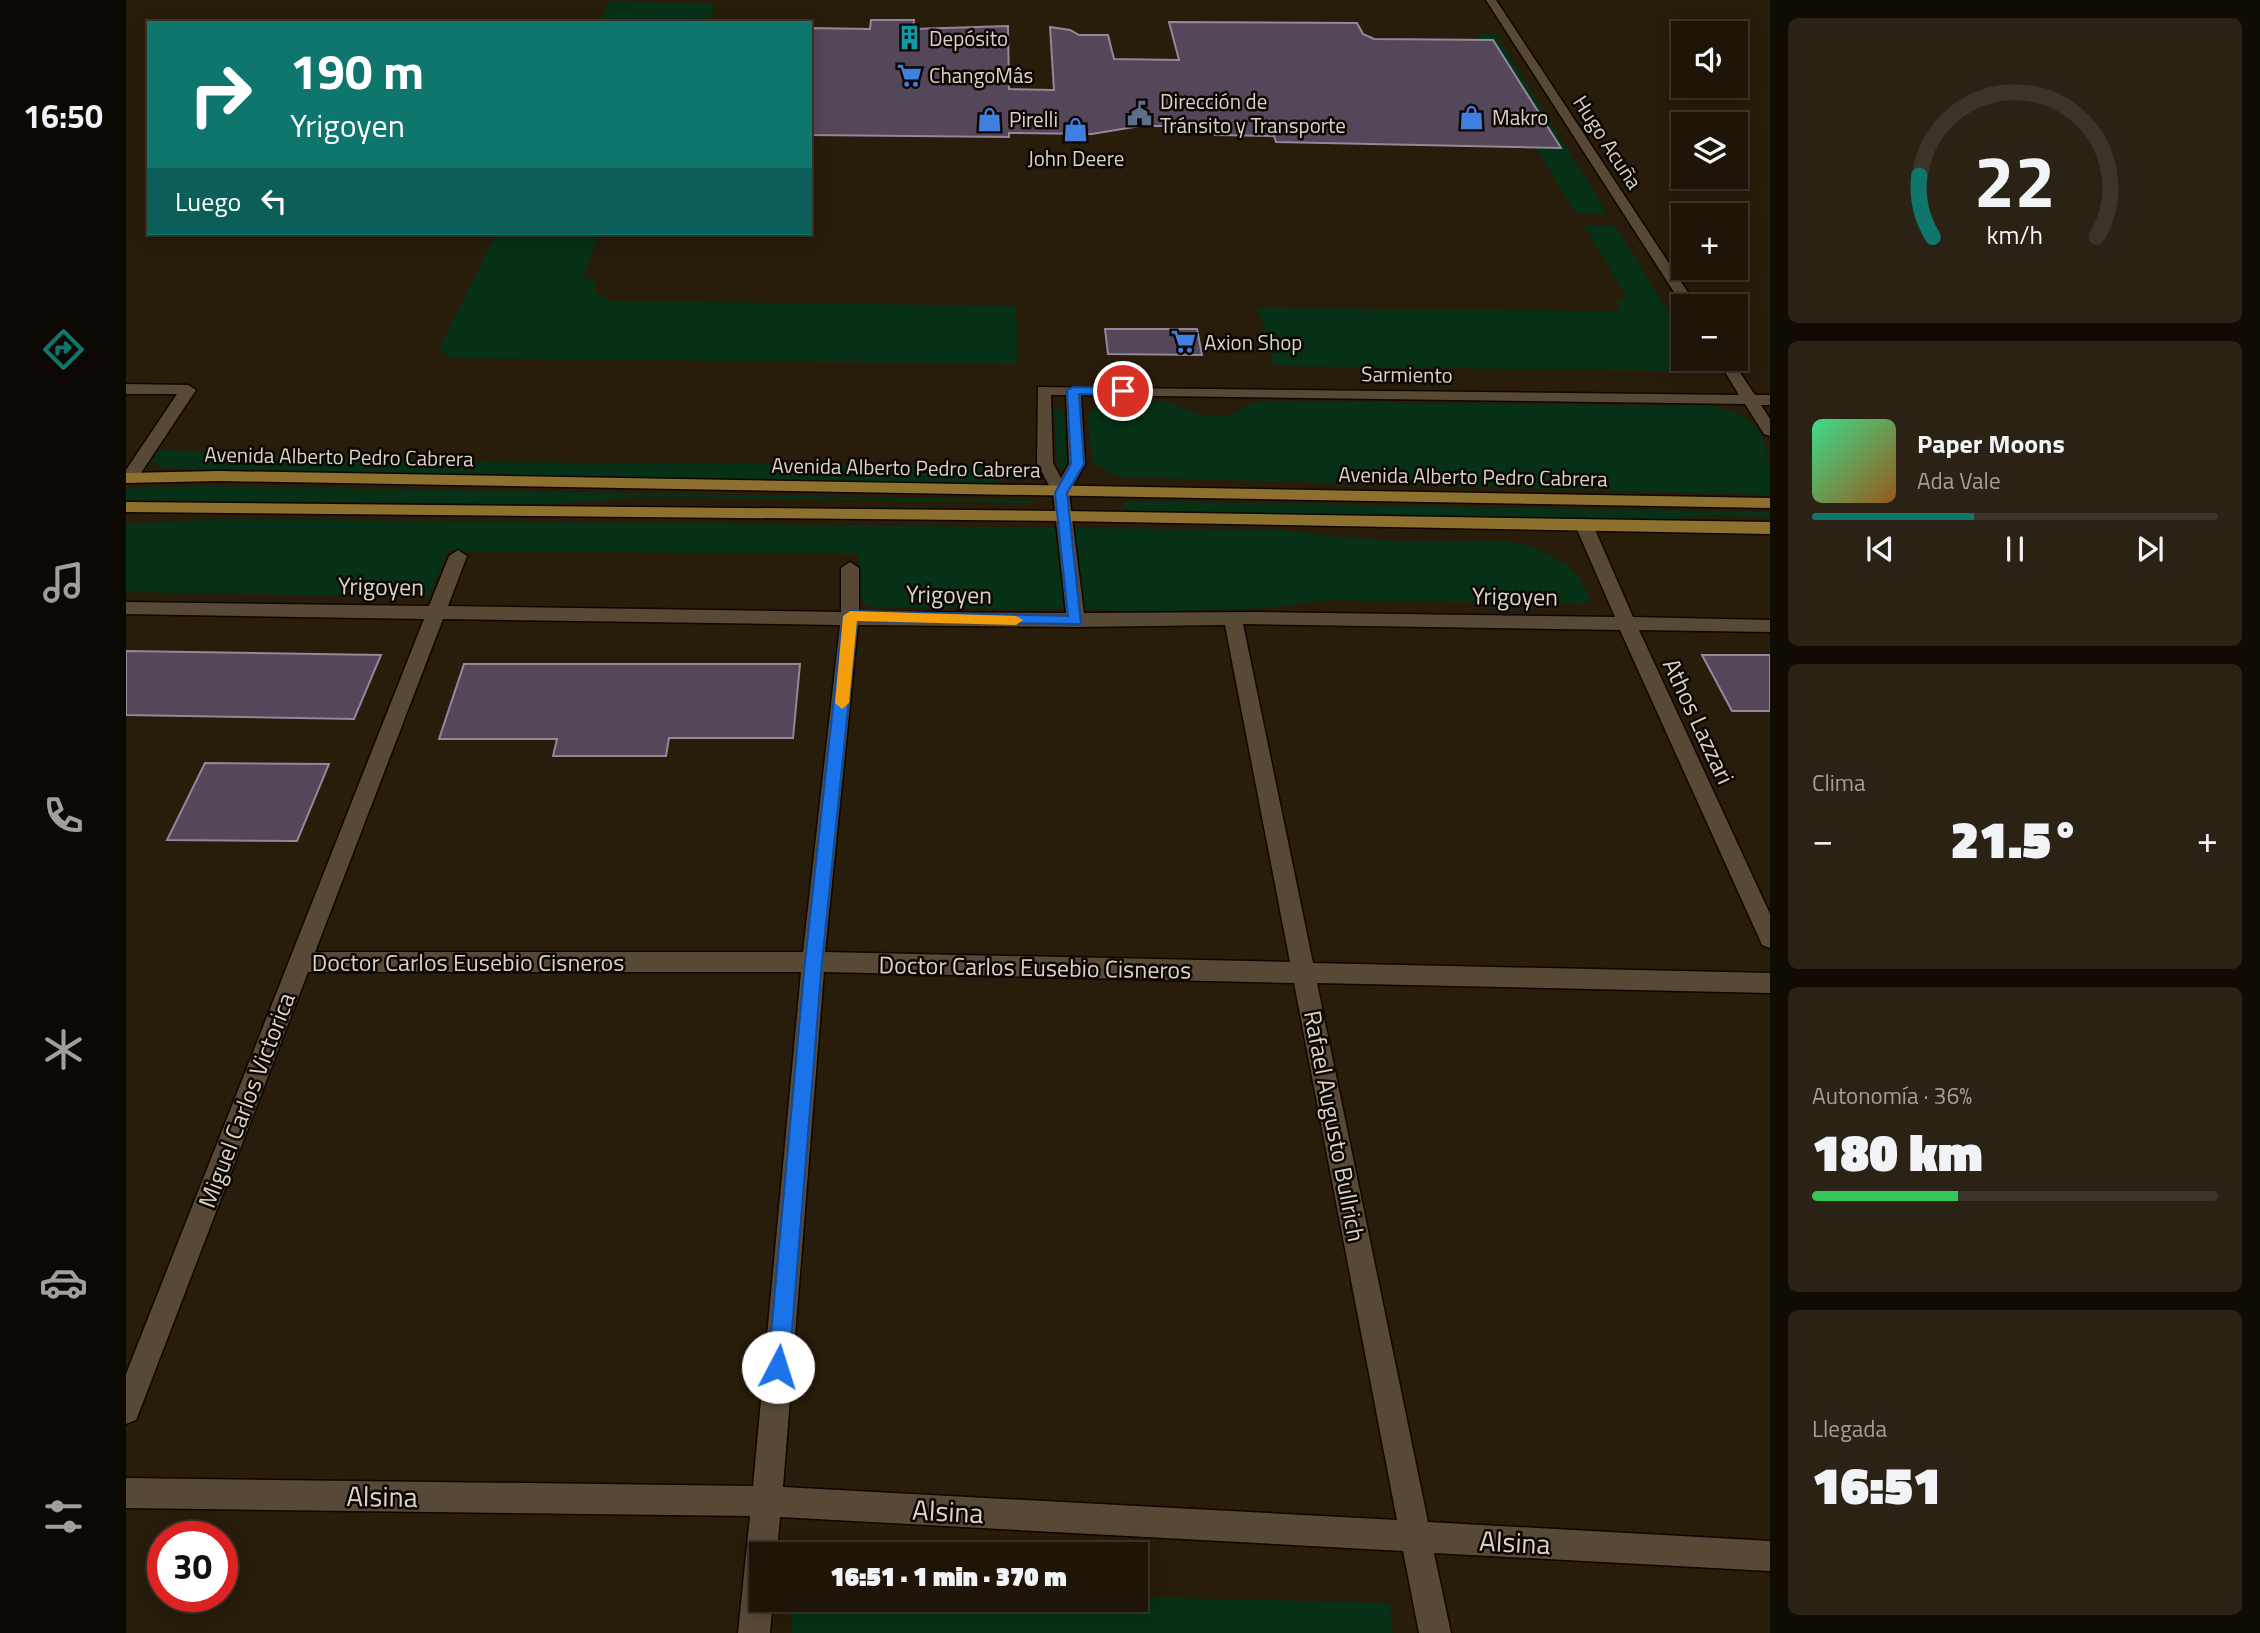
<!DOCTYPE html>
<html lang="es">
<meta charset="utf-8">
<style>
:root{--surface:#1e1508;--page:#2b2216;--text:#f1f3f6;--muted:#a19f9c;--line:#3c3429;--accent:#0f766e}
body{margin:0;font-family:"Titillium Web",sans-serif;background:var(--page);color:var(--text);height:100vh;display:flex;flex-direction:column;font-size:26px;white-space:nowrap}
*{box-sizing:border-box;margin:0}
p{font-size:23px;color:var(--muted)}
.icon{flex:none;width:38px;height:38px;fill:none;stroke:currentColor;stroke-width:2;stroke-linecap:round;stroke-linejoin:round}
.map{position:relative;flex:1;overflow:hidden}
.panel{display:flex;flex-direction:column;gap:18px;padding:18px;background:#100c04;width:490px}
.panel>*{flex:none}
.banner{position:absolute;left:21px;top:21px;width:665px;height:214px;border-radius:0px;box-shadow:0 4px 18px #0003,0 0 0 2px var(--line);background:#0f766e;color:#fff;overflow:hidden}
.buttons{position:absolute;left:1545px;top:21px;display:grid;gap:14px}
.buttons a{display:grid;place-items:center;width:77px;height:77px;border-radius:0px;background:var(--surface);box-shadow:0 4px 18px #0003,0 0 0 2px var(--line);font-size:35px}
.speed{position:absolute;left:21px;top:1521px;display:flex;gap:14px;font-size:35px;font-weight:700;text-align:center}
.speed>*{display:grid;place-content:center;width:91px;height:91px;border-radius:50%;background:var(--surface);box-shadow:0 4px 18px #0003,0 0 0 2px var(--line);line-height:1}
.speed .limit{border:10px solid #d22;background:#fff;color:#111}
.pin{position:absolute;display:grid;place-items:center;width:60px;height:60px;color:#fff;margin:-30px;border:4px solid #fff;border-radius:50%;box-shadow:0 2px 7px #0007}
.me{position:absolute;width:77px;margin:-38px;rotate:5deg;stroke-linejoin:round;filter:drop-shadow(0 0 5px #0008)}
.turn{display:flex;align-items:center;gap:24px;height:147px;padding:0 28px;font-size:32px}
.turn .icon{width:91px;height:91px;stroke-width:2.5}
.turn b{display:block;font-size:49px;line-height:60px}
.then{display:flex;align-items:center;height:66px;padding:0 28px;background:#0003;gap:14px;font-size:26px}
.big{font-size:52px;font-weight:800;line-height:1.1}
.panel .card{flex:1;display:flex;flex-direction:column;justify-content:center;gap:10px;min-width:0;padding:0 24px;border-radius:10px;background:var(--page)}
.panel .dial{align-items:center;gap:0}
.dial svg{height:182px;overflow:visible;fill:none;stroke:var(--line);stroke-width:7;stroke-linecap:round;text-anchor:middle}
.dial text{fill:var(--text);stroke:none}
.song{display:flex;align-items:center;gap:21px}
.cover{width:84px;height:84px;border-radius:10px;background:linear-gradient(135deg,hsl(150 70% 55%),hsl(30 70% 35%))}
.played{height:7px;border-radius:4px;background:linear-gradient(90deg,var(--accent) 40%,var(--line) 40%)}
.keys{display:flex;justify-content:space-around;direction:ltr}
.heat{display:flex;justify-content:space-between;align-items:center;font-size:38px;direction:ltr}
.charge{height:10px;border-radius:5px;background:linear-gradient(90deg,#34c759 36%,var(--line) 0)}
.trip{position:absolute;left:623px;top:1542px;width:399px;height:70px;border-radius:0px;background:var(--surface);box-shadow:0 4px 18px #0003,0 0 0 2px var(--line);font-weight:800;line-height:70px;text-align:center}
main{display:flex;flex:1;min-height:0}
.menu{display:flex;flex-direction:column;width:126px;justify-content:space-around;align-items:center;background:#0c0803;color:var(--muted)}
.menu .icon{width:49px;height:49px}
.menu .active{color:var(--accent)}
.menu b{font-size:32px;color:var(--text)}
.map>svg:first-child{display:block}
.green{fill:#063116}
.building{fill:#54475a;stroke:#94869b;stroke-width:2}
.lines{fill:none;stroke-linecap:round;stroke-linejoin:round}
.minor-casing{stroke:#100600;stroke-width:3}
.major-casing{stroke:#100600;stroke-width:3}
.minor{fill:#574936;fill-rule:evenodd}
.major{fill:#8e712f;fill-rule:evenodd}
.route{fill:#1a73e8;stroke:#114b97;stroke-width:2}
.slow{fill:#f59e0b}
.labels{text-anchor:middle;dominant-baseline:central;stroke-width:5;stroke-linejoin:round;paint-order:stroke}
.far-poi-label{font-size:21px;fill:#dad2c7;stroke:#0d0703;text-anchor:start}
.far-street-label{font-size:21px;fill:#dad2c7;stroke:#0d0703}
.street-label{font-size:24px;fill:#dad2c7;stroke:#0d0703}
.near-street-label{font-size:28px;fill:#dad2c7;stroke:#0d0703}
</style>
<main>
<nav class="menu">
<b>16:50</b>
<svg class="icon active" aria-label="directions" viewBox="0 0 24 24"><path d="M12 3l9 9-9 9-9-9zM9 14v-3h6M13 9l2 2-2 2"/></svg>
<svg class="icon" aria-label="music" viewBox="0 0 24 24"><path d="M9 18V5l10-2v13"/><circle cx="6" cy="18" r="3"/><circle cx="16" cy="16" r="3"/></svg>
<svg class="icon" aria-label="phone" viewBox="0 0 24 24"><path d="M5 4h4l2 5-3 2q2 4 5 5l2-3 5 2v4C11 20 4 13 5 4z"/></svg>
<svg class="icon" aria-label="climate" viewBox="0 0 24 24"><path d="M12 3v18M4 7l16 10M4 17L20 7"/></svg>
<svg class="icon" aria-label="car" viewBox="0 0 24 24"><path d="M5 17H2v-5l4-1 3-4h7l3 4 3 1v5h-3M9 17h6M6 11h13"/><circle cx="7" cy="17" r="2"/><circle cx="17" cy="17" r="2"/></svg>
<svg class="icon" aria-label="filters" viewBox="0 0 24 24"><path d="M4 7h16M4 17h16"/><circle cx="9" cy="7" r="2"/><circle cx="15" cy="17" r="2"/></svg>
</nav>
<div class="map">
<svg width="1644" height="1633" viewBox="0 0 1644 1633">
<rect width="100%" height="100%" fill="#281c0a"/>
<path class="green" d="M483 2 590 3 583 23H473Z
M1350 33 1370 34 1481 213H1450L1410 148H1434L1367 40H1355Z
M1458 226H1489L1557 335 1558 359H1573L1575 363 1566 371 1148 366 1132 308 1491 311 1494 307 1490 299H1502Z
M370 233H474L456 279H469V293L487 301 890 306 892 364 323 358 313 349Z
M991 400 1039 401 1074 415H1105L1125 404 1142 401 1586 406C1641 416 1644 446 1644 495L996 477 981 473 966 461 962 417 966 408Z
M932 408 938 411 941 465 936 470 931 465 928 410Z
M33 450 339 462 907 466 891 478 857 484 36 468 25 460Z
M80 486 907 500V503L517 497 426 504 0 500V488Z
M997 501 1644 512V517L1581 515 1531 521 999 512Z
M100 519 1156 530C1202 536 1247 541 1294 542 1322 542 1369 538 1396 544 1423 551 1456 570 1463 598L1460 604 1200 600 1143 608 1041 611 747 607C725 602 734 572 732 554L322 551 302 597 0 592V524Z
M1010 1597 1263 1603 1267 1633H665L666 1600Z"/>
<path class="building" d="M745 20H788L787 29 882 26 883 89 928 90 924 27 944 30 953 35H982L988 59 1053 60 1043 22 1231 23 1237 34 1248 39 1367 40 1435 148 1150 142 1148 136 1089 135 1087 132 1068 131 1067 126H1014L966 134 883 133V137L684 135V28L744 29Z
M979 329H1071L1076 355 982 354Z
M0 651 255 655 228 719 0 715Z
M1576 655H1644V711H1606Z
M338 664H674L667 738H543L540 756H427L431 739H313Z
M79 763 203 764 171 841 41 840Z"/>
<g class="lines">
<defs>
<path id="minor" d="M1360 0H1370L1571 306H1557Z
M1591 359H1605L1629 395H1644V405H1635L1644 419V436L1638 434 1619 404 955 395 959 464 943 493 958 613 1132 612 1489 617 1449 525 1458 519 1467 525 1507 617 1644 620V632L1513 630 1644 914V948L1636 945 1633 938 1494 630 1117 624 1187 963 1644 973V993L1191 983 1302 1522 1644 1541V1571L1308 1553 1325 1633H1293L1277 1551 654 1517 651 1554H635V1600H647L644 1633H612L624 1516 0 1508V1478L627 1486 675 972H182L14 1410 10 1420 0 1424V1374L298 619 0 614V602L303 606 323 556 332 550 341 556 322 606 715 612V568L724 562 733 568V612L940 613 927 493 911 463 912 387 1613 395ZM925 395H940L943 464 935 478 927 463ZM317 619 714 625 677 952H189ZM732 625 950 627 1099 625 1164 962 699 952ZM698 972 1168 983 1271 1520 657 1487Z
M0 384 62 385 70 390 9 482H0V470L51 394H0Z"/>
<path id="major" d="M93 471 1644 498V508L93 481 0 483V473Z
M0 502 936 511 1644 522V534L936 521 0 512Z"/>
</defs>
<use href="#minor" class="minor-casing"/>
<use href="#major" class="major-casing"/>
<use href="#minor" class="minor"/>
<use href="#major" class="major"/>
</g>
<path class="route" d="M947 387 997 388 1003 391 997 395 953 394 958 464 941 493 955 624 731 621 696 962 663 1367 660 1374 652 1377 645 1374 642 1367 679 962 717 616 724 611 942 616 929 493 945 464 941 390Z"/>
<path class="slow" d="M724 611 890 616 897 620 890 625 731 621 723 703 716 709 709 703 717 616Z"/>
<defs>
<symbol id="building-bare" viewBox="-9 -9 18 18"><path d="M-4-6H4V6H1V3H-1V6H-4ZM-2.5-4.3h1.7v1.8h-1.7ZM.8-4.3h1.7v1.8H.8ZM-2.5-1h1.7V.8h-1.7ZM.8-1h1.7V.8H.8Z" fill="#0f9aa8" stroke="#0d0703" stroke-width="2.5" paint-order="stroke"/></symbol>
<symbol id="supermarket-bare" viewBox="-9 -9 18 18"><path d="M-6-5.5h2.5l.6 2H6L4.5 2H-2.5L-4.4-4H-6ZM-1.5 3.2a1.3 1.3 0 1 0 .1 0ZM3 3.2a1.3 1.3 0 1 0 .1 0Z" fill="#3f7fe0" stroke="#0d0703" stroke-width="2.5" paint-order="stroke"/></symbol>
<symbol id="civic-bare" viewBox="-9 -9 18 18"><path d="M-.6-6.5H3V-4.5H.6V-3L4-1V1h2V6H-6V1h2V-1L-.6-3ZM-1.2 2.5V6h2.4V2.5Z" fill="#5c6f8a" stroke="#0d0703" stroke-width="2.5" paint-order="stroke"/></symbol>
<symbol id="shop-bare" viewBox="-9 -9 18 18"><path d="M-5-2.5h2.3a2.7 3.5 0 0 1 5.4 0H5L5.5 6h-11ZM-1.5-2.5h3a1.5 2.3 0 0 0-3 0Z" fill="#3f7fe0" stroke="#0d0703" stroke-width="2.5" paint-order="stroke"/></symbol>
</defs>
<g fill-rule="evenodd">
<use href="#building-bare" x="766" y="20" width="35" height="35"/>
<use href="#supermarket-bare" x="766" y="58" width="35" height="35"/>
<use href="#civic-bare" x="996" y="96" width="35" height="35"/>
<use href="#shop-bare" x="1328" y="100" width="35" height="35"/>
<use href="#shop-bare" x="846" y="102" width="35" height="35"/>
<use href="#shop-bare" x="932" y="112" width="35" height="35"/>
<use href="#supermarket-bare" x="1040" y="324" width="35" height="35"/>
</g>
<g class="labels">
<g class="far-poi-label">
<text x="803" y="38">Depósito</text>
<text x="803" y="75">ChangoMâs</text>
<text x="1034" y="101">Dirección de<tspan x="1034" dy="24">Tránsito y Transporte</tspan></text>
<text x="1366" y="117">Makro</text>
<text x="883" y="119">Pirelli</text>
<text x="950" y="158" text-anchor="middle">John Deere</text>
<text x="1078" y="342">Axion Shop</text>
</g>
<g class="far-street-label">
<text transform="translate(1482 142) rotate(57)">Hugo Acuña</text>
<text transform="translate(1281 374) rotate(1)">Sarmiento</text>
<text transform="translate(213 456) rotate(1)">Avenida Alberto Pedro Cabrera</text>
<text transform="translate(780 467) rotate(1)">Avenida Alberto Pedro Cabrera</text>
<text transform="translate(1347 476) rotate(1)">Avenida Alberto Pedro Cabrera</text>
</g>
<g class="street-label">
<text transform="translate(255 586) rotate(1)">Yrigoyen</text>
<text transform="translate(823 594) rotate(1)">Yrigoyen</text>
<text transform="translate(1389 596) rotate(1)">Yrigoyen</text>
<text transform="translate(1573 721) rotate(65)">Athos Lazzari</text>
<text x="342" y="962">Doctor Carlos Eusebio Cisneros</text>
<text transform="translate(909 967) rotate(1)">Doctor Carlos Eusebio Cisneros</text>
<text transform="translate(120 1100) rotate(-69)">Miguel Carlos Victorica</text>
<text transform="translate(1209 1126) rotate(79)">Rafael Augusto Bullrich</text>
</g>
<g class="near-street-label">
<text transform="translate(256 1496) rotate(1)">Alsina</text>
<text transform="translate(822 1511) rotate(3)">Alsina</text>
<text transform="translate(1389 1542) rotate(3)">Alsina</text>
</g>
</g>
</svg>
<div class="buttons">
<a><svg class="icon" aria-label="sound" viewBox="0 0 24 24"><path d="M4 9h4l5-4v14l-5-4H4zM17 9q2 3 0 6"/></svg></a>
<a><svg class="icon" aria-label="layers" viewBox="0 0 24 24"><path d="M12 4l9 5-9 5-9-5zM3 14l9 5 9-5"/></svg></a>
<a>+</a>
<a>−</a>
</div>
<div class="speed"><div class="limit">30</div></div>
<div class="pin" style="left:997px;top:391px;background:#d93025"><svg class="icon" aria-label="arrive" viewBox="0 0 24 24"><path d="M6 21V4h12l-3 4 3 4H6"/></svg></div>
<svg class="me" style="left:652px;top:1367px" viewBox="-20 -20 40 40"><circle r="19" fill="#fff"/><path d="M0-13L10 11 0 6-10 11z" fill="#1a73e8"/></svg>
<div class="trip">16:51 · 1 min · 370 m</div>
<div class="banner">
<div class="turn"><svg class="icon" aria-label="right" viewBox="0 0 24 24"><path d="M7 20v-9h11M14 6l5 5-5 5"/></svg><div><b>190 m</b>Yrigoyen</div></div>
<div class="then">Luego<svg class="icon" aria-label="left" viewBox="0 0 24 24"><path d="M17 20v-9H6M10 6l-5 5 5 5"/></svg></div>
</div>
</div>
<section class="panel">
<div class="card dial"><svg viewBox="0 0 100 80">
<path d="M14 69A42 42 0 1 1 86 69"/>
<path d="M14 69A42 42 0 0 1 8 42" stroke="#0f766e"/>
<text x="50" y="56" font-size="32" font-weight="700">22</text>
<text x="50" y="72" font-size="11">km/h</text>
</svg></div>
<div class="card">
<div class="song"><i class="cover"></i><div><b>Paper Moons</b><p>Ada Vale</p></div></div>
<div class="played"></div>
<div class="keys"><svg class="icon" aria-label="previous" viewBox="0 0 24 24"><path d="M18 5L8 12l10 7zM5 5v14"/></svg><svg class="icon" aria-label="pause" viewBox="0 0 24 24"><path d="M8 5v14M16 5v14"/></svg><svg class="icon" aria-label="next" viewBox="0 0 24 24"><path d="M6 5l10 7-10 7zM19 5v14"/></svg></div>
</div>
<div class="card"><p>Clima</p>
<div class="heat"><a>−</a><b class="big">21.5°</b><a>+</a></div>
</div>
<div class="card"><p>Autonomía · 36%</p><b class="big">180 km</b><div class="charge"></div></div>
<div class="card"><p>Llegada</p><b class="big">16:51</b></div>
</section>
</main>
